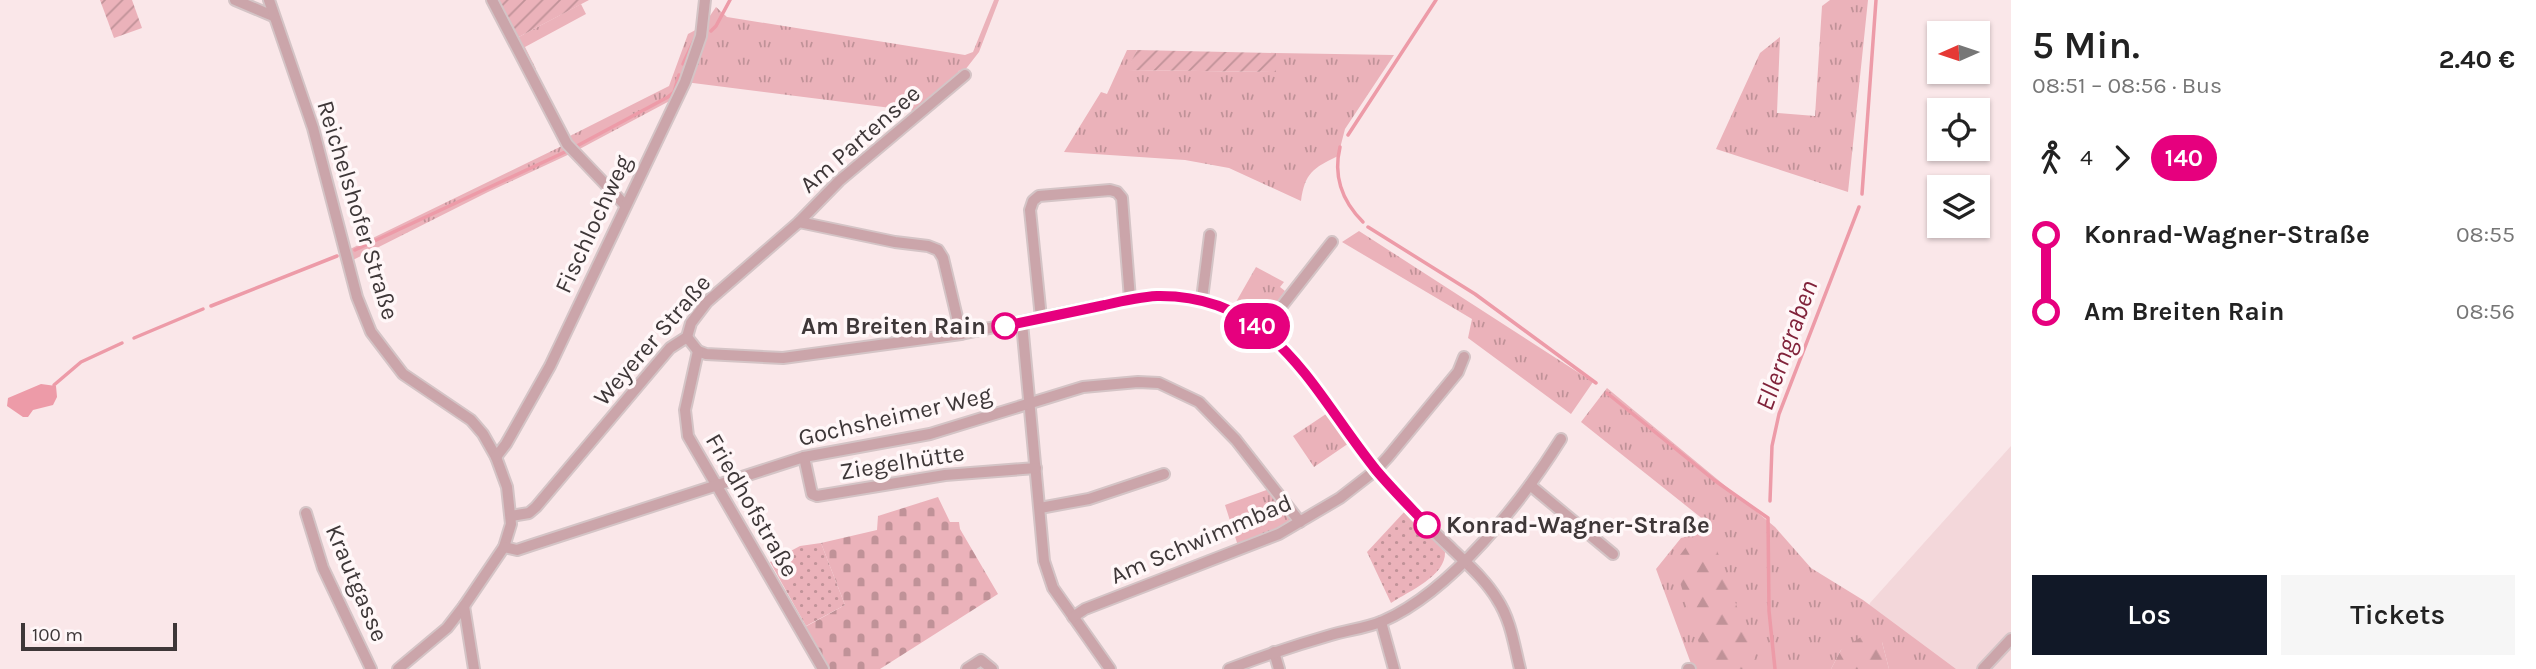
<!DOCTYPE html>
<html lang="de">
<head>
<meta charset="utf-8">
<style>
  :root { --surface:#fff; --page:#f6f6f6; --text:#222; --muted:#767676; --accent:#111827 }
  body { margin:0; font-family:Karla,sans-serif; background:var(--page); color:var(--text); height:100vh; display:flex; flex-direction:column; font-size:26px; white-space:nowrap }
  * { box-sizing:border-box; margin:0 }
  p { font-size:23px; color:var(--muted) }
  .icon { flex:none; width:38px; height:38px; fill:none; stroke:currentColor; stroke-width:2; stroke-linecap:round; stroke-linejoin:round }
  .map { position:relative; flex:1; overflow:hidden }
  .drawer { display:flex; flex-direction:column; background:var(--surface); width:525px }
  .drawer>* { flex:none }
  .badge { padding:0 14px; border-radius:23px; font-size:24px; line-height:46px }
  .needle { width:46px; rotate:267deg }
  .fabs { position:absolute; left:1927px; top:21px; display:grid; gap:14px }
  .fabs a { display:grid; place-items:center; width:63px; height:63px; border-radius:0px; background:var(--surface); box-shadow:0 2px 5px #0004; font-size:35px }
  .scale { position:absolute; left:21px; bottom:18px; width:156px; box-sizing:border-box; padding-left:7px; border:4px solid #3e3738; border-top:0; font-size:19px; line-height:24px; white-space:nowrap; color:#3e3738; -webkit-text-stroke:5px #fff7f8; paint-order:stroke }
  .map>.badge { position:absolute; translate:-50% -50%; box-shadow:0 0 0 4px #fff }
  .legs { display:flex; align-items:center; gap:10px; height:77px; padding:0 21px; font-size:23px }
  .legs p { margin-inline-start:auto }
  .overview { display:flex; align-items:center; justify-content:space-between; height:119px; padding:0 21px }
  h1 { font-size:38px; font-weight:600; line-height:52px }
  .primary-button { display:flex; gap:14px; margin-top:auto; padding:14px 21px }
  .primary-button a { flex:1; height:80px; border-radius:0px; background:var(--accent); color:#fff; font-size:28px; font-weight:600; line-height:80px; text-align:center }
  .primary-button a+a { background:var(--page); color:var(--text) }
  ul { padding:0 21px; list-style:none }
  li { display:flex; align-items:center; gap:24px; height:77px; font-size:26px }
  li i { display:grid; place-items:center; width:10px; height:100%; margin:0 9px; background:currentColor }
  li i::after { content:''; width:18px; height:18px; margin:-9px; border:5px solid; border-radius:50%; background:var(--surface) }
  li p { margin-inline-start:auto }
  li:first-child i { background:linear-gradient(#0000 50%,currentColor 0) }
  li:last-child i { background:linear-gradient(currentColor 50%,#0000 0) }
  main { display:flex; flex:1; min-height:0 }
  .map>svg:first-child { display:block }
  .built { fill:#f3d7da }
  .grass { fill:url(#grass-tufts) }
  .forest { fill:url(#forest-firs) }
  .cemetery { fill:url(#cemetery-stones) }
  .park { fill:url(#park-dots) }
  .garden { fill:url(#garden-furrows) }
  .water { fill:#ed9ba8 }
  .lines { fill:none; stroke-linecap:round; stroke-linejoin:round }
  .stream { stroke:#ed9ba8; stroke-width:3.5 }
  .street-casing { stroke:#d4c4c6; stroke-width:14 }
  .street { stroke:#cba5aa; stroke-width:10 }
  .line-1-casing { stroke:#fff; stroke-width:16 }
  .line-1 { stroke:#e6007e; stroke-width:10 }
  .stop-1-dot { fill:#fff; stroke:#e6007e; stroke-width:3.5 }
  .labels { text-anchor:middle; stroke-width:7; stroke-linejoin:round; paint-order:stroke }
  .street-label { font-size:24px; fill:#3e3738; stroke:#fff7f8 }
  .stop-label { font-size:24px; font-weight:bold; fill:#3e3738; stroke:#fff7f8; text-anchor:end }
  .water-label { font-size:26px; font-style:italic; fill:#80223a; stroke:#fff7f8 }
</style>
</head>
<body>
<main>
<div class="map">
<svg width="2011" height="669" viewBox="0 0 2011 669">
  <defs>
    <pattern id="grass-tufts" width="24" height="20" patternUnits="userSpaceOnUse" patternTransform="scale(1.75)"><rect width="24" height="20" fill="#ebb2ba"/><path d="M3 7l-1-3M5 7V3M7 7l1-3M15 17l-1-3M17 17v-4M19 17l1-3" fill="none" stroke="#c09298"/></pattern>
    <pattern id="forest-firs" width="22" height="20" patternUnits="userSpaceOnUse" patternTransform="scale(1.75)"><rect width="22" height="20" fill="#ebb2ba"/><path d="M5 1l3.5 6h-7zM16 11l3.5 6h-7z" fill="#c09298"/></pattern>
    <pattern id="cemetery-stones" width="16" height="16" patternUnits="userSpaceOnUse" patternTransform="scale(1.75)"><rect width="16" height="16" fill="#ebb2ba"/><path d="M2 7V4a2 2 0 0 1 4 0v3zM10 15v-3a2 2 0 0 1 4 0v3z" fill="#c09298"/></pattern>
    <pattern id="park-dots" width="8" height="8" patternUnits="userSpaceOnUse" patternTransform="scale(1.75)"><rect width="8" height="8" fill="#ebb2ba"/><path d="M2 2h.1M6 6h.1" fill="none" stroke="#c09298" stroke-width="1.8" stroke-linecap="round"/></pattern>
    <pattern id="garden-furrows" width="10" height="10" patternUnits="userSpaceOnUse" patternTransform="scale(1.75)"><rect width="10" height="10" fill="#ebb2ba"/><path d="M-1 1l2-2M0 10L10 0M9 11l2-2" fill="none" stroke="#c09298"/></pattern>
  </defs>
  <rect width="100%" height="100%" fill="#fae7e9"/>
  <polygon class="built" points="2011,446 2011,669 1913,669 1891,647 1862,626 1870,603"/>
  <g class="grass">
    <polygon points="994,0 999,0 979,52 965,70 958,71 965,75 923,112 685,82 677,97 574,152 488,192 349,262 346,251 566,144 564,139 669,86 688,34 703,26 716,7 727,17 965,55 973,52"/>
    <polygon points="1830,0 1868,0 1848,192 1716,149 1760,53 1780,37 1777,113 1815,116 1822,6"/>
    <polygon points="581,4 586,14 525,47 536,69 530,73 513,40"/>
    <path d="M 1127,50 L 1137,50 L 1128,70 L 1275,72 L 1276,53 L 1394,55 L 1345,129 L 1338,156 C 1313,168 1305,173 1301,201 L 1229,168 L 1185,160 L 1064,152 L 1101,92 L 1107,94 Z"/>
    <polygon points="1359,231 1593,382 1571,414 1468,338 1472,319 1342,242"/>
    <polygon points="1256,267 1284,282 1280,287 1285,291 1266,316 1260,318 1236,302"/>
    <polygon points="1607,388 1775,527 1811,568 1863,600 1956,669 1889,669 1882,642 1841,650 1831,669 1693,669 1656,569 1681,538 1701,533 1709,524 1581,422"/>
    <polygon points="1332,410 1352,441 1314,467 1293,436"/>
    <polygon points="1272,488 1298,522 1239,549 1225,505"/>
  </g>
  <g class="forest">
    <polygon points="1713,539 1759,669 1707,669 1674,563 1686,547"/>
    <polygon points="1867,633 1882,642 1889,669 1831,669 1841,650"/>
  </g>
  <polygon class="cemetery" points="938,497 950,522 959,522 960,529 998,594 880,669 830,669 805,627 845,605 821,543 877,530 878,516"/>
  <g class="park">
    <path d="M 1406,510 L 1445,552 C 1446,576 1409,591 1391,603 L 1367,552 Z"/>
    <polygon points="821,543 845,605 806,626 770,562 800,546"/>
  </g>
  <g class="garden">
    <polygon points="100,0 132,0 142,28 114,38"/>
    <polygon points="492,0 589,0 513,40"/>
    <polygon points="1137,50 1276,53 1276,72 1127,70"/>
  </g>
  <polygon class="water" points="41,384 56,386 57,397 53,405 33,410 28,417 23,417 7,406 8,398"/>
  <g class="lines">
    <g class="stream">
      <polyline points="711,31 716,26 730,0"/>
      <polyline points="683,64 695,38"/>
      <polyline points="1348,135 1436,0"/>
      <polyline points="575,147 668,97 674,92 679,75"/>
      <path d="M 1340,147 C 1333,176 1342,201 1363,222"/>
      <polyline points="1862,194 1876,0"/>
      <polyline points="1368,227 1475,294 1596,383"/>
      <polyline points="355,250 565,152"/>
      <polyline points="211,306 337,256"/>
      <polyline points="134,338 203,309"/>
      <polyline points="54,385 81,362 122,343"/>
      <polyline points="1607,393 1714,480 1768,518 1769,611 1775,669"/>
      <polyline points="1770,501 1772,446 1779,414 1859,207"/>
    </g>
    <defs>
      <g id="street">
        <polyline points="235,0 273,16"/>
        <polyline points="269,0 313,128 357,297 371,332 403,374 471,420 483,434 496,457 507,487 511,524 504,547 464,606 447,628 398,669"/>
        <polyline points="492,0 567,144 625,205"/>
        <polyline points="799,222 895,242 928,246 938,250 943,258 961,334"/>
        <polyline points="1202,299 1210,235"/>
        <polyline points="1041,318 1030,210 1033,201 1039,196 1110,190 1117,192 1122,198 1130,299"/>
        <polyline points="1022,323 1044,561 1053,588 1110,669"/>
        <polyline points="1263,330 1332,242"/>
        <path d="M 687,337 L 698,351 L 706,354 L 783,358 L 961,334 L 1130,299 C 1171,294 1207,296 1243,317 C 1304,352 1333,420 1377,472 C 1400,499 1425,524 1451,548 C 1467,564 1485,579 1497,599 C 1511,620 1514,645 1520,669"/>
        <polyline points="698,351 685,410 688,436 823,669"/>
        <polyline points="496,457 506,444 550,366 685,82 701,36 705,0"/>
        <polyline points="804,457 812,494 817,496 945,475 1036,468"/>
        <polyline points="1530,485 1613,554"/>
        <polyline points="1040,508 1089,499 1164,474"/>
        <polyline points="306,513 323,568 371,669"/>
        <polyline points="511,516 529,513 536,507 670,348 687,337 691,323 707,302 799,222 839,181 965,75"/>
        <polyline points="504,547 517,550 532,545 804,457 930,434 1083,387 1138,382 1159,383 1199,402 1236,440 1300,522"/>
        <polyline points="464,606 474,669"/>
        <polyline points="1073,617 1085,609 1279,534 1340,498 1376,470 1388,457 1458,372 1464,357"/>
        <polyline points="1381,622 1394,669"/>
        <polyline points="1274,652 1279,669"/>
        <polyline points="967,669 981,660 992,669"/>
        <path d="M 1229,669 C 1263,656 1296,645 1331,635 C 1348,630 1367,628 1383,621 C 1452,591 1522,501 1561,439"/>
        <polyline points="1688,669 1690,669"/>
        <polyline points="1983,669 2011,639"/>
      </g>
    </defs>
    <use href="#street" class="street-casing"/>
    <use href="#street" class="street"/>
  </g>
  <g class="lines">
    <defs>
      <path id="line-1" d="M 1005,326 C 1038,319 1072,312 1105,305 C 1122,301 1139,297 1157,296 C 1275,294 1313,392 1376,470 C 1392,489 1410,507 1427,525"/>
    </defs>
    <use href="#line-1" class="line-1-casing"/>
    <use href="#line-1" class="line-1"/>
  </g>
  <g class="stop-1-dot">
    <circle cx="1005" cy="326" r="12"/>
    <circle cx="1427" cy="525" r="12"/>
  </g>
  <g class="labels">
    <g class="street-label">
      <text transform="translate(860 139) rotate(-41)" y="8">Am Partensee</text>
      <text transform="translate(358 210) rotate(73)" y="8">Reichelshofer Straße</text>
      <text transform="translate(593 224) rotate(-65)" y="8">Fischlochweg</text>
      <text transform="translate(652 340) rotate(-49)" y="8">Weyerer Straße</text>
      <text transform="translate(895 416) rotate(-13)" y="8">Gochsheimer Weg</text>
      <text transform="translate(902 462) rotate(-9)" y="8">Ziegelhütte</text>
      <text transform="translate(752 505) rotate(60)" y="8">Friedhofstraße</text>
      <text transform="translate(1201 539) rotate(-23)" y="8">Am Schwimmbad</text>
      <text transform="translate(357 583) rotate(67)" y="8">Krautgasse</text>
    </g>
    <g class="stop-label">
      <text x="986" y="334">Am Breiten Rain</text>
      <text x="1446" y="533" text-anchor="start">Konrad-Wagner-Straße</text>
    </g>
    <g class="water-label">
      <text transform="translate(1786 345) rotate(-70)" y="9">Ellerngraben</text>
    </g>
  </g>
</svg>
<div class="fabs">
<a><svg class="needle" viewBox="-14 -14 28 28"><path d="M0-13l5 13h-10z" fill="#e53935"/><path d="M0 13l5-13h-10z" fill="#767676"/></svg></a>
<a><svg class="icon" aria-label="locate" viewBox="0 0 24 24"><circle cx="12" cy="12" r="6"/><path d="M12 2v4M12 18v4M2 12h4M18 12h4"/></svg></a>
<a><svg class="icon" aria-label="layers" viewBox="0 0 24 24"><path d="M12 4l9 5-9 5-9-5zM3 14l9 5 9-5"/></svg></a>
</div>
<div class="scale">100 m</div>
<b class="badge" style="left:1257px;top:326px;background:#e6007e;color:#fff">140</b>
</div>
<section class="drawer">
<div class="overview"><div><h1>5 Min.</h1><p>08:51 – 08:56 · Bus</p></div><b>2.40 €</b></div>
<div class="legs"><svg class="icon" aria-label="walk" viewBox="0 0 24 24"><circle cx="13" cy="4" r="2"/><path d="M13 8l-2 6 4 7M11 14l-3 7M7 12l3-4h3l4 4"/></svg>4<svg class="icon" aria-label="forward" viewBox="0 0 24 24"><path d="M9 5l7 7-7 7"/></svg><b class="badge" style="background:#e6007e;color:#fff">140</b></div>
<ul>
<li><i style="color:#e6007e"></i><b>Konrad-Wagner-Straße</b><p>08:55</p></li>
<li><i style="color:#e6007e"></i><b>Am Breiten Rain</b><p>08:56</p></li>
</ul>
<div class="primary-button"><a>Los</a><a>Tickets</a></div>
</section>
</main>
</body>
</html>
